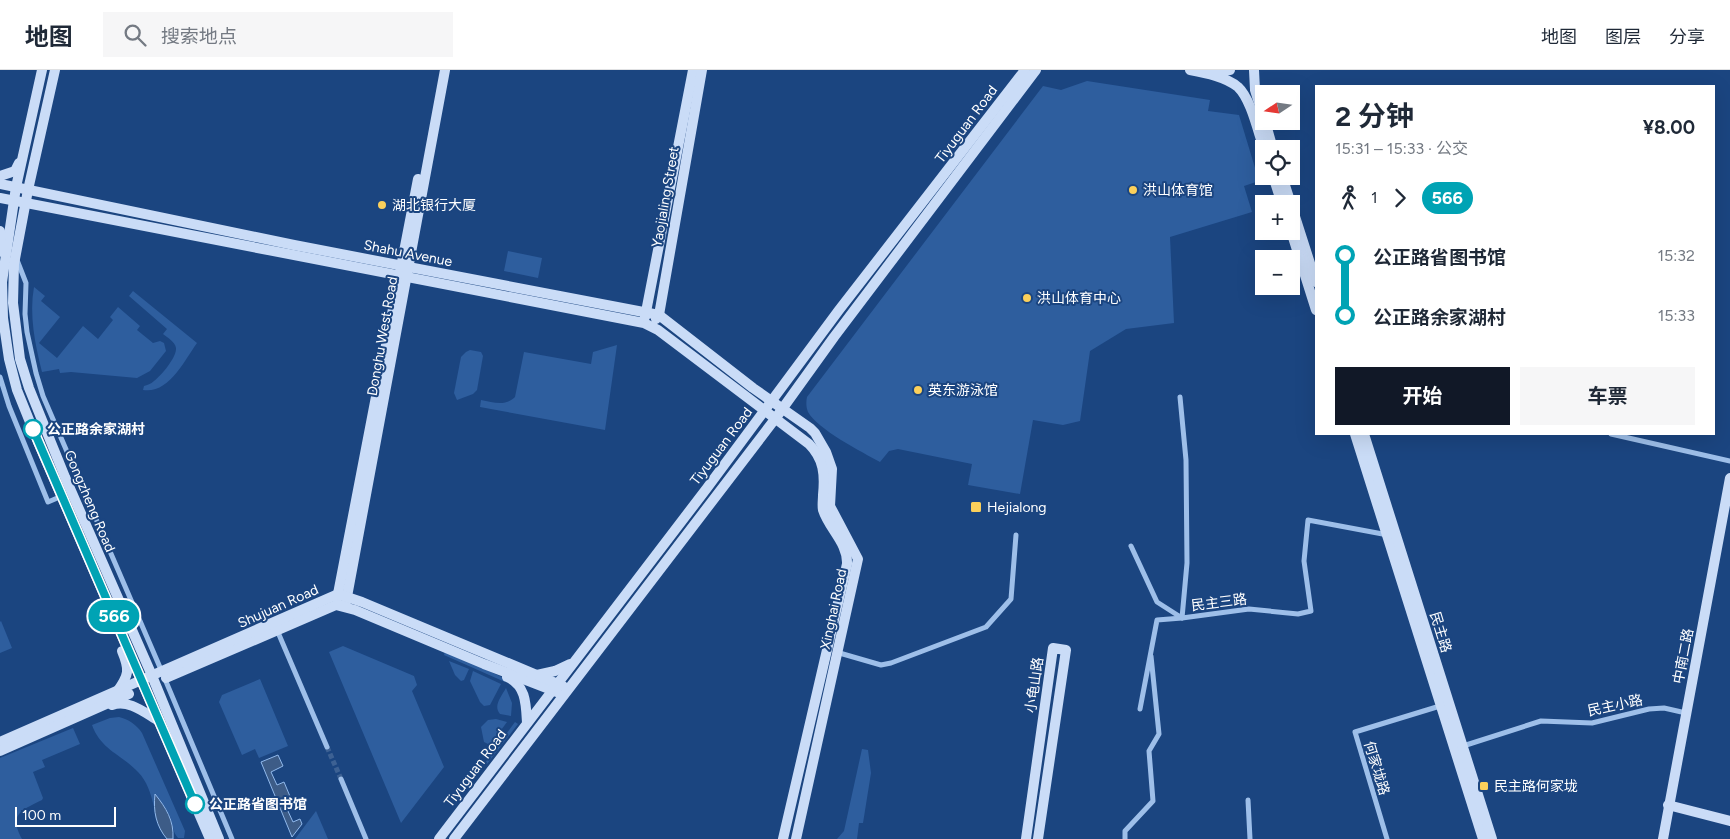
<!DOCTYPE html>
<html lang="zh">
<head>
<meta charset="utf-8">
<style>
  :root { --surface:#fff; --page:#f6f6f7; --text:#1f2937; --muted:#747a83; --line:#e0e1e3; --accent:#111827 }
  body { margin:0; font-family:Figtree,"Noto Sans SC",sans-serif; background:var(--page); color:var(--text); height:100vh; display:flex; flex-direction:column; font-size:19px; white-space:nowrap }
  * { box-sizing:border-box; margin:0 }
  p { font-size:16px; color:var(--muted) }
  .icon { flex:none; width:28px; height:28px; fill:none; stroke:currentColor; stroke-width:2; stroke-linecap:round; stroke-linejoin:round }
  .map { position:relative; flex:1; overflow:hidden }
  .sheet { position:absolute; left:1315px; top:15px; width:400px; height:350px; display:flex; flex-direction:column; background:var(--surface); border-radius:0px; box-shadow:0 5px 20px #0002 }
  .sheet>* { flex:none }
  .badge { padding:0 10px; border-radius:16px; font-size:18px; line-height:32px }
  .needle { width:32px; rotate:257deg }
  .fabs { position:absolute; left:1255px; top:15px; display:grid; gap:10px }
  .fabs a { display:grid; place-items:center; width:45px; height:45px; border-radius:0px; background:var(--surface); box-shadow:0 5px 20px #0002; font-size:25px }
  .scale { position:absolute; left:15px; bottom:12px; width:101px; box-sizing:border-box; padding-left:5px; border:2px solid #fff; border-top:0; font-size:14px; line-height:18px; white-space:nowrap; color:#fff; -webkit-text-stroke:4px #1b4580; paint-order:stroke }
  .map>.badge { position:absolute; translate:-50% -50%; box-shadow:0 0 0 2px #fff }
  .legs { display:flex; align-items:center; gap:8px; height:55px; padding:0 20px; font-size:16px }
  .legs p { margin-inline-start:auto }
  .head { display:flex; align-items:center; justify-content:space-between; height:85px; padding:0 20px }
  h1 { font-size:28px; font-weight:700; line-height:38px }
  .cta { display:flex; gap:10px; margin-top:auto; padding:10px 20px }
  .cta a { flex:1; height:58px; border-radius:0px; background:var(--accent); color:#fff; font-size:20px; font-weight:700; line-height:58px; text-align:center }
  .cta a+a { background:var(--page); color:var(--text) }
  ul { padding:0 20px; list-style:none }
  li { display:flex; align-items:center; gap:18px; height:60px; font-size:19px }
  li i { display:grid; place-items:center; width:8px; height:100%; margin:0 6px; background:currentColor }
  li i::after { content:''; width:12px; height:12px; margin:-6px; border:4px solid; border-radius:50%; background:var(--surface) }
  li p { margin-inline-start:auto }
  li:first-child i { background:linear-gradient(#0000 50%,currentColor 0) }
  li:last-child i { background:linear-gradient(currentColor 50%,#0000 0) }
  header { display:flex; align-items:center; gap:30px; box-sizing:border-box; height:70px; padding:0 25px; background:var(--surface); border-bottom:1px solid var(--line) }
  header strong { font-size:24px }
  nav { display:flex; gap:28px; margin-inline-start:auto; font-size:18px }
  .search { width:350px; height:45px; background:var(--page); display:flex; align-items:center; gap:12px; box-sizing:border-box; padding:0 18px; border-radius:0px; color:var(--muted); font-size:19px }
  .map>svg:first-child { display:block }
  .green { fill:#2e5e9e }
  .water { fill:#3d5c87; stroke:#91b9ec }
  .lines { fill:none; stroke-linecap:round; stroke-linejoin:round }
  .street-tunnel { stroke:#3d6193; stroke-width:5; stroke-dasharray:5 2.5; stroke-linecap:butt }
  .street { stroke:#9ebfe9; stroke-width:5 }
  .secondary { stroke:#cadcf7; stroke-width:10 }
  .line-1-casing { stroke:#fff; stroke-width:11 }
  .line-1 { stroke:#00a3b4; stroke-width:8 }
  .poi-dot { fill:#fbd05b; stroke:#1b4580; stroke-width:2 }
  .stop-1-dot { fill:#fff; stroke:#00a3b4; stroke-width:2.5 }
  .labels { text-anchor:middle; stroke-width:4; stroke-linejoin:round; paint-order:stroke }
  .street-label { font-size:14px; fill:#fff; stroke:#1b4580 }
  .poi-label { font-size:14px; fill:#fff; stroke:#1b4580; text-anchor:start }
  .stop-label { font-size:14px; font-weight:bold; fill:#fff; stroke:#1b4580; text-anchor:start }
</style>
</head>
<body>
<header>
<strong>地图</strong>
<div class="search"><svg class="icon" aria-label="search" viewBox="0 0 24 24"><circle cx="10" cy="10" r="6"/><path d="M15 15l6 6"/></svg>搜索地点</div>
<nav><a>地图</a><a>图层</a><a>分享</a></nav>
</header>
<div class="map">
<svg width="1730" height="769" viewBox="0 0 1730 769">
  <rect width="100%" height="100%" fill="#1b4580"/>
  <g class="green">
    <path d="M 1087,11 L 1210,30 L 1208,41 L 1239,45 L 1259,111 L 1244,116 L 1252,142 L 1170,167 L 1174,253 L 1126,259 L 1090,281 L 1080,351 L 1063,355 L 1033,350 L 1020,424 L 968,415 L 972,394 L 898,379 L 889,381 L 880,392 C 862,382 817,359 808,342 C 806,337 806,332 807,327 L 1043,16 L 1061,20 Z"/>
    <polygon points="508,181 542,188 538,208 504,201"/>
    <path d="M 34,217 L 45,226 L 41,231 L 60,247 L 39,273 L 57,288 L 83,256 L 98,269 L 113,250 L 110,247 L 118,237 L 140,256 L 137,260 L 153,273 L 160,271 L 164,273 L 166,281 L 150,301 L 137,308 L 71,302 L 60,303 L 59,299 L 42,302 C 35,274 29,245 34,217 Z"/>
    <path d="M 133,221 L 197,273 C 184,291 169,324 143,320 L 144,316 C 147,315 151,314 154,311 C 161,306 177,287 176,278 C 175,272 168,268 163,264 L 167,259 L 129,226 Z"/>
    <path d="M 617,275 L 605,360 L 480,337 L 481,330 C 493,332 505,337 515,327 L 524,282 L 591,294 L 593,282 Z"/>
    <polygon points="470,280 481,282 483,286 477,320 473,324 457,330 454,323 461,287 466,282"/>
    <polygon points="1,551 12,578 0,583 0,552"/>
    <polygon points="343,576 414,606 417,615 412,621 444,697 401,753 329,582"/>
    <polygon points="445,581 506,609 505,612 444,585"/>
    <polygon points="449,591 469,599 464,610 461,611 455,605"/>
    <polygon points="473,601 501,614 490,635 484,636 480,632 470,611"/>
    <polygon points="260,609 288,676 259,688 255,679 242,685 219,632 222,625"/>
    <path d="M 506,618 L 512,633 L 511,646 L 500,644 C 493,636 501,627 506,618 Z"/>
    <path d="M 119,647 C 128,649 137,655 142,663 L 185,761 L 184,768 L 178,768 C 173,762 173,757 171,749 C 168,740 161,732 155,725 L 154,737 C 151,724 147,711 138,702 C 121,684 101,680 92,655 L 110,648 Z"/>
    <polygon points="496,649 507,652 490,675 484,672 481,657 488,650"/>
    <polygon points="515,652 518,654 487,694 485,693"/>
    <path d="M 73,658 L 80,674 L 42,690 L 45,697 L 33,702 L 43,728 L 42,730 C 22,740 8,744 22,769 L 0,769 L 0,688 Z"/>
    <polygon points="862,679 868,680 871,703 863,753 859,753 857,769 837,769 844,761"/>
    <polygon points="316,741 328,769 295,769"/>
  </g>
  <g class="water">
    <polygon points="278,685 283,696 271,702 277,715 284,712 294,736 287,739 293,752 300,749 302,754 292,767 261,692"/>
    <path d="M 155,724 C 166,738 174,750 173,769 L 167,769 C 156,756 153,741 155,724 Z"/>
  </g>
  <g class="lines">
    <polyline class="street-tunnel" points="327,677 341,709"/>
    <g class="street">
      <polyline points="17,190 26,213 25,244 27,262 36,303 43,326 162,602 232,769"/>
      <polyline points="0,307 9,336 48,432 62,426"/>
      <polyline points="1611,364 1730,391"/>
      <polyline points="1131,476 1157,532 1182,548 1187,493 1186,390 1180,327"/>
      <polyline points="277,560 327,677"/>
      <polyline points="836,582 881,595 891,593 986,557 1011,529 1016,465"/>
      <polyline points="1140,639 1157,550 1182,548 1249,539 1298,544 1311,541 1304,491 1308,450 1388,465"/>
      <polyline points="1463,676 1541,651 1592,653 1649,639 1664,638 1686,643"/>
      <polyline points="341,709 366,769"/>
      <polyline points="1248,730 1250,769"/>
      <polyline points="1125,769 1125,761 1153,731 1149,681 1159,664 1151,586"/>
      <polyline points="1387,769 1355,662 1440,636"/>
    </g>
    <g class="secondary">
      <polyline points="42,0 16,117 2,212 3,248 9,289 17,320 38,372 210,769"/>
      <polyline points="55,0 28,120 14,194 13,233 20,289 29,318 65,407 150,601 219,769"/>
      <path d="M 1190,0 C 1206,3 1226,7 1238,17 C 1251,29 1258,62 1264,79"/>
      <polyline points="1254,0 1255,20 1264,49"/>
      <polyline points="1210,2 1230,0"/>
      <polyline points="1265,51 1273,79"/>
      <polyline points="0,106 15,101 19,93"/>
      <polyline points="1273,106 1282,134"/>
      <polyline points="1282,106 1291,134"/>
      <polyline points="0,114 294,175 659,245 753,318 810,358 815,363 826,382 832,399 830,436 858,489 796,769"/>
      <path d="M 0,128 L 644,253 L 658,260 L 809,374 C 824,389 825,405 823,425 C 823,430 822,435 823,440 C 829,459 848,473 847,494 L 783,769"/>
      <polyline points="1291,134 1316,212"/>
      <polyline points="0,161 2,182"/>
      <polyline points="1291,161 1316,240"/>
      <polyline points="645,247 693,0"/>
      <polyline points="656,249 659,245 702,0"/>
      <polyline points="1355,364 1483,769"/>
      <polyline points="1364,364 1492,769"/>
      <polyline points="337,529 418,109"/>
      <polyline points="346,532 445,0"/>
      <polyline points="537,605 555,601 570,594"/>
      <path d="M 507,607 C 526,615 526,634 527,653"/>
      <polyline points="166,608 336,535 355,540 484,594 557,622"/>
      <path d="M 117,622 C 129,605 130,600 122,581"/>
      <path d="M 112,635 C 129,629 145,643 159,651"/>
      <polyline points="0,672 338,524 362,532 563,616"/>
      <polyline points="0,681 129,624"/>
      <polyline points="1668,735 1730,751"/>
      <polyline points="439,769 707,418 839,240 1025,0"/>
      <polyline points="454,769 775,349 834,267 1036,0"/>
      <polyline points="1026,769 1053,578 1066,580 1038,769"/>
      <polyline points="1663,769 1730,408"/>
    </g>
  </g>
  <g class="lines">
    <defs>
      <polyline id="line-1" points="33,359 195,734"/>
    </defs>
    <use href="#line-1" class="line-1-casing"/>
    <use href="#line-1" class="line-1"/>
  </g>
  <g class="poi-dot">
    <circle cx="1133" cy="120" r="5"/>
    <circle cx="382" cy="135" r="5"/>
    <circle cx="1027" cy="228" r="5"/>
    <circle cx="918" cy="320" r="5"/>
    <rect x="970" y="431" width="12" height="12" rx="2.5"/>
    <rect x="1479" y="711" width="10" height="10" rx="2.5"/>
  </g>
  <g class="stop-1-dot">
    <circle cx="33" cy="359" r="9"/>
    <circle cx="195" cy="734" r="9"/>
  </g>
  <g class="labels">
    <g class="street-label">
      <text transform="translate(966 54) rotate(-53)" y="5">Tiyuguan Road</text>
      <text transform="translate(665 127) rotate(-80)" y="5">Yaojialing Street</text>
      <text transform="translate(408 183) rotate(11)" y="5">Shahu Avenue</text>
      <text transform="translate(382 266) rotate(-80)" y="5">Donghu West Road</text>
      <text transform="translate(721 376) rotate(-53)" y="5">Tiyuguan Road</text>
      <text transform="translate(90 431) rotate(67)" y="5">Gongzheng Road</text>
      <text transform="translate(1219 532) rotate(-7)" y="5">民主三路</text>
      <text transform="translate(278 536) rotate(-24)" y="5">Shujuan Road</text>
      <text transform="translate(833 539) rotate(-78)" y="5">Xinghai Road</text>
      <text transform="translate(1441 562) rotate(73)" y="5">民主路</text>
      <text transform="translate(1683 586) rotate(-79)" y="5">中南二路</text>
      <text transform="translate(1034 615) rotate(-82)" y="5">小龟山路</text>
      <text transform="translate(1615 635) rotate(-12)" y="5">民主小路</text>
      <text transform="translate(475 698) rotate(-53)" y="5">Tiyuguan Road</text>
      <text transform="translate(1377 698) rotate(73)" y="5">何家垅路</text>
    </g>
    <g class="poi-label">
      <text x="1143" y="125">洪山体育馆</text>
      <text x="392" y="140">湖北银行大厦</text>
      <text x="1037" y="233">洪山体育中心</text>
      <text x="928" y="325">英东游泳馆</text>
      <text x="987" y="442">Hejialong</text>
      <text x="1494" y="721">民主路何家垅</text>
    </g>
    <g class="stop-label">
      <text x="47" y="364">公正路余家湖村</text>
      <text x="209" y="739">公正路省图书馆</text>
    </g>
  </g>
</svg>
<div class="fabs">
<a><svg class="needle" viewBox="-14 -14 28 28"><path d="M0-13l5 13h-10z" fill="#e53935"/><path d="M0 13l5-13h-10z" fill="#747a83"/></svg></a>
<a><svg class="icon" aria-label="locate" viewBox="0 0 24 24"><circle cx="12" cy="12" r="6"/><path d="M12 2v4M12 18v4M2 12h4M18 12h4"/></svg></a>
<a>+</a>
<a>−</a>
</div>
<div class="scale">100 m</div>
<b class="badge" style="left:114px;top:546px;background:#00a3b4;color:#fff">566</b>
<section class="sheet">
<div class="head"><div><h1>2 分钟</h1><p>15:31 – 15:33 · 公交</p></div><b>¥8.00</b></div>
<div class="legs"><svg class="icon" aria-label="walk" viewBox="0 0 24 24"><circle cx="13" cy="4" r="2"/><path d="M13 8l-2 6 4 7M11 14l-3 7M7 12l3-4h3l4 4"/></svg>1<svg class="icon" aria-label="forward" viewBox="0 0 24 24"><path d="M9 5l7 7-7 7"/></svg><b class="badge" style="background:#00a3b4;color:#fff">566</b></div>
<ul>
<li><i style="color:#00a3b4"></i><b>公正路省图书馆</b><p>15:32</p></li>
<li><i style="color:#00a3b4"></i><b>公正路余家湖村</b><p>15:33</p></li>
</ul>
<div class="cta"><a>开始</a><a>车票</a></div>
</section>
</div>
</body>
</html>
